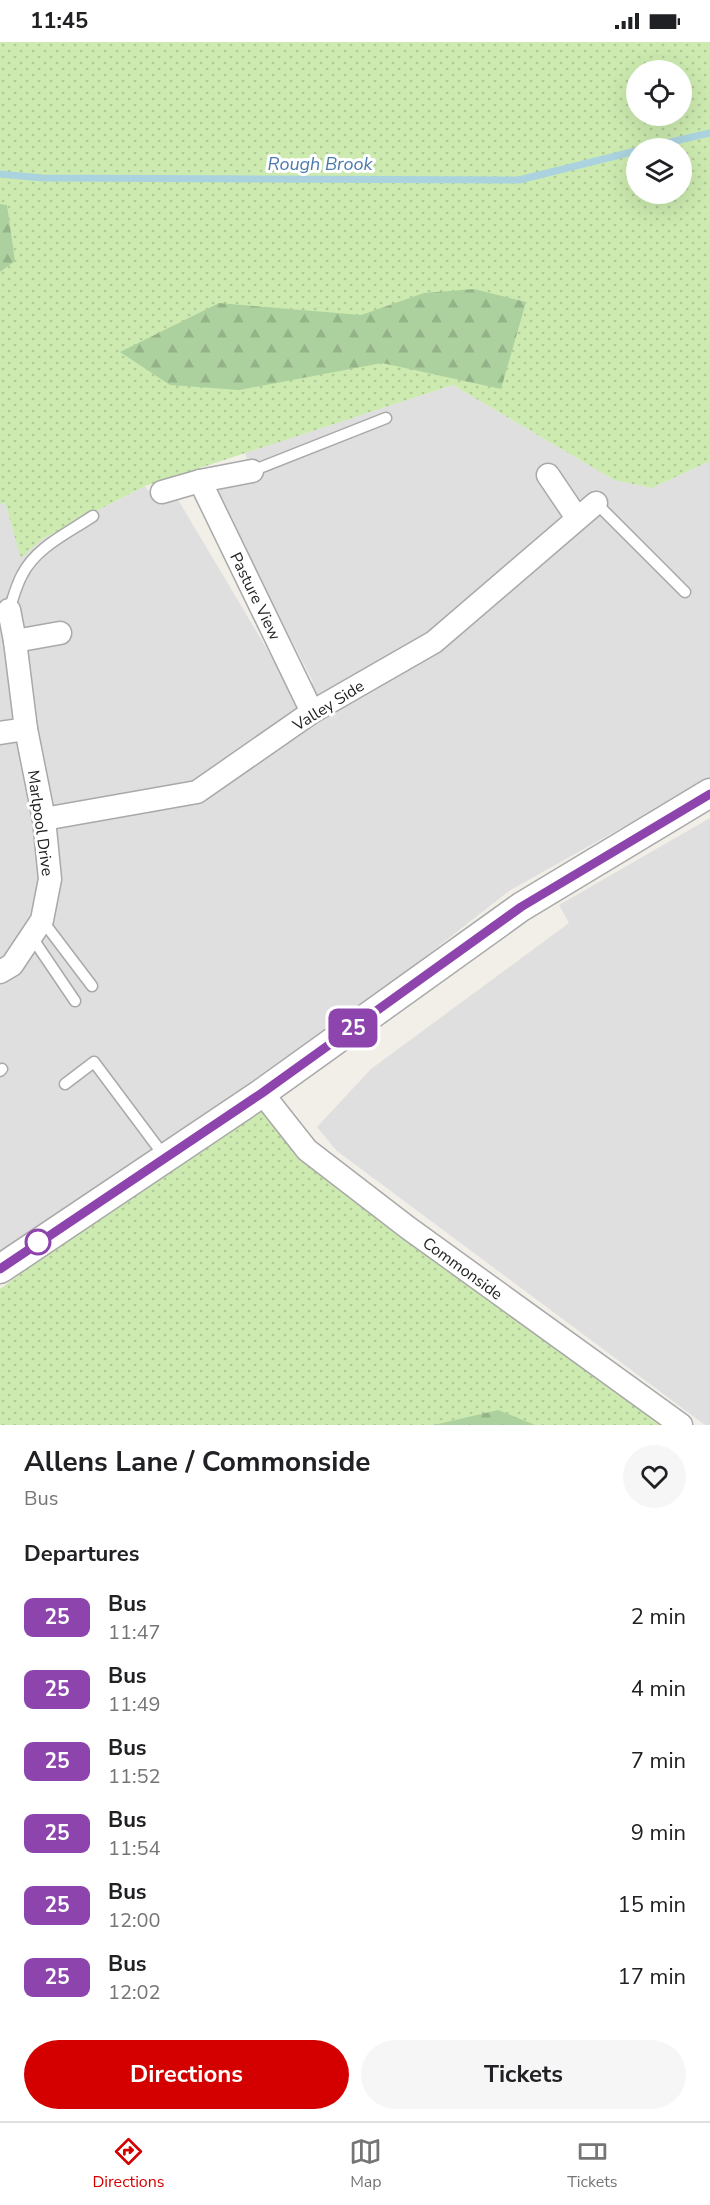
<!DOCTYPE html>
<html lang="en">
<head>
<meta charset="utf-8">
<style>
  :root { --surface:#fff; --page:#f6f6f6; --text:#202124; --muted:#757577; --line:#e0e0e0; --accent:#d40000 }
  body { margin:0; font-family:"Nunito Sans",sans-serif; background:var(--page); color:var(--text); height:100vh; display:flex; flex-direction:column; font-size:22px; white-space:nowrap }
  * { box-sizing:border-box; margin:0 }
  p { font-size:20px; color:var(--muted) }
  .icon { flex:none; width:33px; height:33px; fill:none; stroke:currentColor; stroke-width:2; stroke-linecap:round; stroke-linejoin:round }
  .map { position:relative; height:1383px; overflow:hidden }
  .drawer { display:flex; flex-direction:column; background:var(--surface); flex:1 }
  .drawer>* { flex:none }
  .badge { padding:0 12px; border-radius:9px; font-size:21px; line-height:39px }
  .fabs { position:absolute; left:626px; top:18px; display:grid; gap:12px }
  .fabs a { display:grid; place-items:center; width:66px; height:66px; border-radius:50%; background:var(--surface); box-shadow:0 6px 24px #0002; font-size:30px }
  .map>.badge { position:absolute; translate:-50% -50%; box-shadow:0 0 0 3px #fff }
  h2 { padding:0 24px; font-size:22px; line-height:54px }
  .round { display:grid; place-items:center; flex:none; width:63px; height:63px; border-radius:32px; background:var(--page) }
  .overview { display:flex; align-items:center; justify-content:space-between; height:102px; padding:0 24px }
  h1 { font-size:28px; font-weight:700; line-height:45px }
  .primary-button { display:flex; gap:12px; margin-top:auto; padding:12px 24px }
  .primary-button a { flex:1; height:69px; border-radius:36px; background:var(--accent); color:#fff; font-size:24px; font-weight:700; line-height:69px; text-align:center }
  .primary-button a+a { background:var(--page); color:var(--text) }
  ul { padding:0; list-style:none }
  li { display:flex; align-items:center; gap:18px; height:72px; padding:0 24px }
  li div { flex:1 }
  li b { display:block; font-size:22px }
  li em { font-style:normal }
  li .badge { min-width:66px; font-weight:700; text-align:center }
  .status { display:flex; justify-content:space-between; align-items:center; height:42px; padding:0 30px; background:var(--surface); direction:ltr }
  .status svg { height:16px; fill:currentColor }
  .menu { display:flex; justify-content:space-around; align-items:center; height:84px; border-top:2px solid var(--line); background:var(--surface); font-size:16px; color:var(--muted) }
  .menu a { display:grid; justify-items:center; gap:3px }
  .menu .current { color:var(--accent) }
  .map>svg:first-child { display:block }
  .residential { fill:#e0dfdf }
  .grass { fill:url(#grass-dots); fill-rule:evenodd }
  .forest { fill:url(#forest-firs) }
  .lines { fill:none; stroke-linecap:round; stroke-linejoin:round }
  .stream { stroke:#aad3df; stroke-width:7 }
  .service-casing { stroke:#a9a9a9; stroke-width:13 }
  .minor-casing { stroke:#a9a9a9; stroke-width:25 }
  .tertiary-casing { stroke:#a9a9a9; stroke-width:31 }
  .service { stroke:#fff; stroke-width:10 }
  .minor { stroke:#fff; stroke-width:22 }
  .tertiary { stroke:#fff; stroke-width:28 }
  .line-casing { stroke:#fff; stroke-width:14 }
  .line { stroke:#8e44ad; stroke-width:9 }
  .stop-dot { fill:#fff; stroke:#8e44ad; stroke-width:3 }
  .labels { text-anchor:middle; stroke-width:6; stroke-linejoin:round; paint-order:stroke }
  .street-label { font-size:16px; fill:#222; stroke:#fff }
  .water-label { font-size:18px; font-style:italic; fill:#4a7aab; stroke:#fff }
</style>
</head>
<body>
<div class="status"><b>11:45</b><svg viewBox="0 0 49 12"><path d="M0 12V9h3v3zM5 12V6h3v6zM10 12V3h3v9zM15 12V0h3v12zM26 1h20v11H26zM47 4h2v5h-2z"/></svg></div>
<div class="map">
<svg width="710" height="1383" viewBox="0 0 710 1383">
  <defs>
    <pattern id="grass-dots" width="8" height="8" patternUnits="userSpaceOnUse" patternTransform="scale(1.5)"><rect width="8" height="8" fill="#cdebb0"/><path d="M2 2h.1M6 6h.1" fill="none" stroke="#b0c997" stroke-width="1.8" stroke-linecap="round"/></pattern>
    <pattern id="forest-firs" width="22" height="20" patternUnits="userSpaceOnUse" patternTransform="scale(1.5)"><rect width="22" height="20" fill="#add19e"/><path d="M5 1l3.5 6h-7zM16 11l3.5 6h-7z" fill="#95b388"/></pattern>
  </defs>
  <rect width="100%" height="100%" fill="#f2efe9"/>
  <g class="residential">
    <polygon points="453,343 614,438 652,446 710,419 710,736 509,849 287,1023 0,1223 0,462 5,461 21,515 42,497 145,444 157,460 177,456 293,651 313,640 216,451 223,441 253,436 245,411"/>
    <polygon points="710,776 710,1383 705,1383 337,1109 317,1085 371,1027 569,881 559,863"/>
  </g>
  <g class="grass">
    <path d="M 0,0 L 710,0 L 710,419 L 652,446 L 614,438 L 453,343 L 145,444 L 42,497 L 21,516 L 5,461 L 0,462 ZM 636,28 L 681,28 L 681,74 L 636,74 ZM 636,106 L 681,106 L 681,152 L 636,152 Z"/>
    <polygon points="261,1052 295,1104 678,1383 0,1383 0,1247"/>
  </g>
  <g class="forest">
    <polygon points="0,162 7,163 15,219 0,230"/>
    <polygon points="474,247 526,260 501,347 382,321 239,348 170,343 120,310 219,261 361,273 424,251"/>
    <polygon points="498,1368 535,1383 434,1383"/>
  </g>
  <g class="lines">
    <g class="stream">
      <polyline points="645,106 710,91"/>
      <polyline points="0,132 42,136 519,138 636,109"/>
    </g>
    <defs>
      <g id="service">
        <polyline points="252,429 386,376"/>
        <polyline points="596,461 685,550"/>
        <path d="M 9,568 C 13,557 16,544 22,533 C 36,505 68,491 93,474"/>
        <polyline points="42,878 92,944"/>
        <polyline points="31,894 75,959"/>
        <polyline points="0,1029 2,1027"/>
        <polyline points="65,1042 94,1020 165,1115"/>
      </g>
      <g id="minor">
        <polyline points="548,433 577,476"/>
        <polyline points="200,439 312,670"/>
        <polyline points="162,450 200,439 252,429"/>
        <polyline points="15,599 60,591"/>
        <polyline points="0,691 26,687"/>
        <polyline points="44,777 197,750 312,670 434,600 596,461"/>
        <polyline points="0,930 12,923 42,878 50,837 44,777 26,687 15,599 9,568"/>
        <polyline points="262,1051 307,1108 407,1185 681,1383"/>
      </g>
      <polyline id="tertiary" points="0,1227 262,1051 521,865 710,751"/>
    </defs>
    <use href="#service" class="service-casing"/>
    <use href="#minor" class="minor-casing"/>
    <use href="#tertiary" class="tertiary-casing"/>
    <use href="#service" class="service"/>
    <use href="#minor" class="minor"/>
    <use href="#tertiary" class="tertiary"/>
  </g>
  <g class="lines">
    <defs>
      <polyline id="line" points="0,1227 262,1051 521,865 710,752"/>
    </defs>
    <use href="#line" class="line-casing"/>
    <use href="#line" class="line"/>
  </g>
  <circle class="stop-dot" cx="38" cy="1200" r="12"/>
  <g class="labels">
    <g class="street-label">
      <text transform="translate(256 554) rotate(64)" y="6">Pasture View</text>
      <text transform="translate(328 663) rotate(-32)" y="6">Valley Side</text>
      <text transform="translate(41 781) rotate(82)" y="6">Marlpool Drive</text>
      <text transform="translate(463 1226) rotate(36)" y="6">Commonside</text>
    </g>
    <g class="water-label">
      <text x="320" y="128">Rough Brook</text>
    </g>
  </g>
</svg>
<div class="fabs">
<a><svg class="icon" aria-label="locate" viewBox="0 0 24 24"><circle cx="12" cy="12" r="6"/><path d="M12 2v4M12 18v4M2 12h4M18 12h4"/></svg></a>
<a><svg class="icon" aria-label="layers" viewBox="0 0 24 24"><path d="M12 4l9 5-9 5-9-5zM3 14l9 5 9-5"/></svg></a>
</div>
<b class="badge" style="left:353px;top:986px;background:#8e44ad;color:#fff">25</b>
</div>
<section class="drawer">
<div class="overview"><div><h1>Allens Lane / Commonside</h1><p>Bus</p></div><a class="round"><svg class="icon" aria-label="heart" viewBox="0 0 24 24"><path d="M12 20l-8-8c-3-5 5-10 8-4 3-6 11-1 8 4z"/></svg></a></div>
<h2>Departures</h2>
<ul>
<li><span class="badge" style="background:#8e44ad;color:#fff">25</span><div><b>Bus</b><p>11:47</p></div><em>2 min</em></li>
<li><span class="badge" style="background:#8e44ad;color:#fff">25</span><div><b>Bus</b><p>11:49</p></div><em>4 min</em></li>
<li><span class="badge" style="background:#8e44ad;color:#fff">25</span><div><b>Bus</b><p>11:52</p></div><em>7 min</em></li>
<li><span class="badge" style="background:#8e44ad;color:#fff">25</span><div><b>Bus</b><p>11:54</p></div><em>9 min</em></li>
<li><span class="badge" style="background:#8e44ad;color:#fff">25</span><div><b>Bus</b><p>12:00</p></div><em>15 min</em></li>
<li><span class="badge" style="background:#8e44ad;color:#fff">25</span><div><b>Bus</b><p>12:02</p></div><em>17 min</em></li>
</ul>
<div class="primary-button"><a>Directions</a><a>Tickets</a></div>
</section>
<nav class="menu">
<a class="current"><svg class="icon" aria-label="directions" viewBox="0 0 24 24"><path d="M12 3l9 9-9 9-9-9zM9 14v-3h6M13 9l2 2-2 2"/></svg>Directions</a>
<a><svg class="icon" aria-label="map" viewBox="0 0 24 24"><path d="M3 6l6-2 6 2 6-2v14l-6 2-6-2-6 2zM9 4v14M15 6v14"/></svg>Map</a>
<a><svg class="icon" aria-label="tickets" viewBox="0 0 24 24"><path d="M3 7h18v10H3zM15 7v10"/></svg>Tickets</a>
</nav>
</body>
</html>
